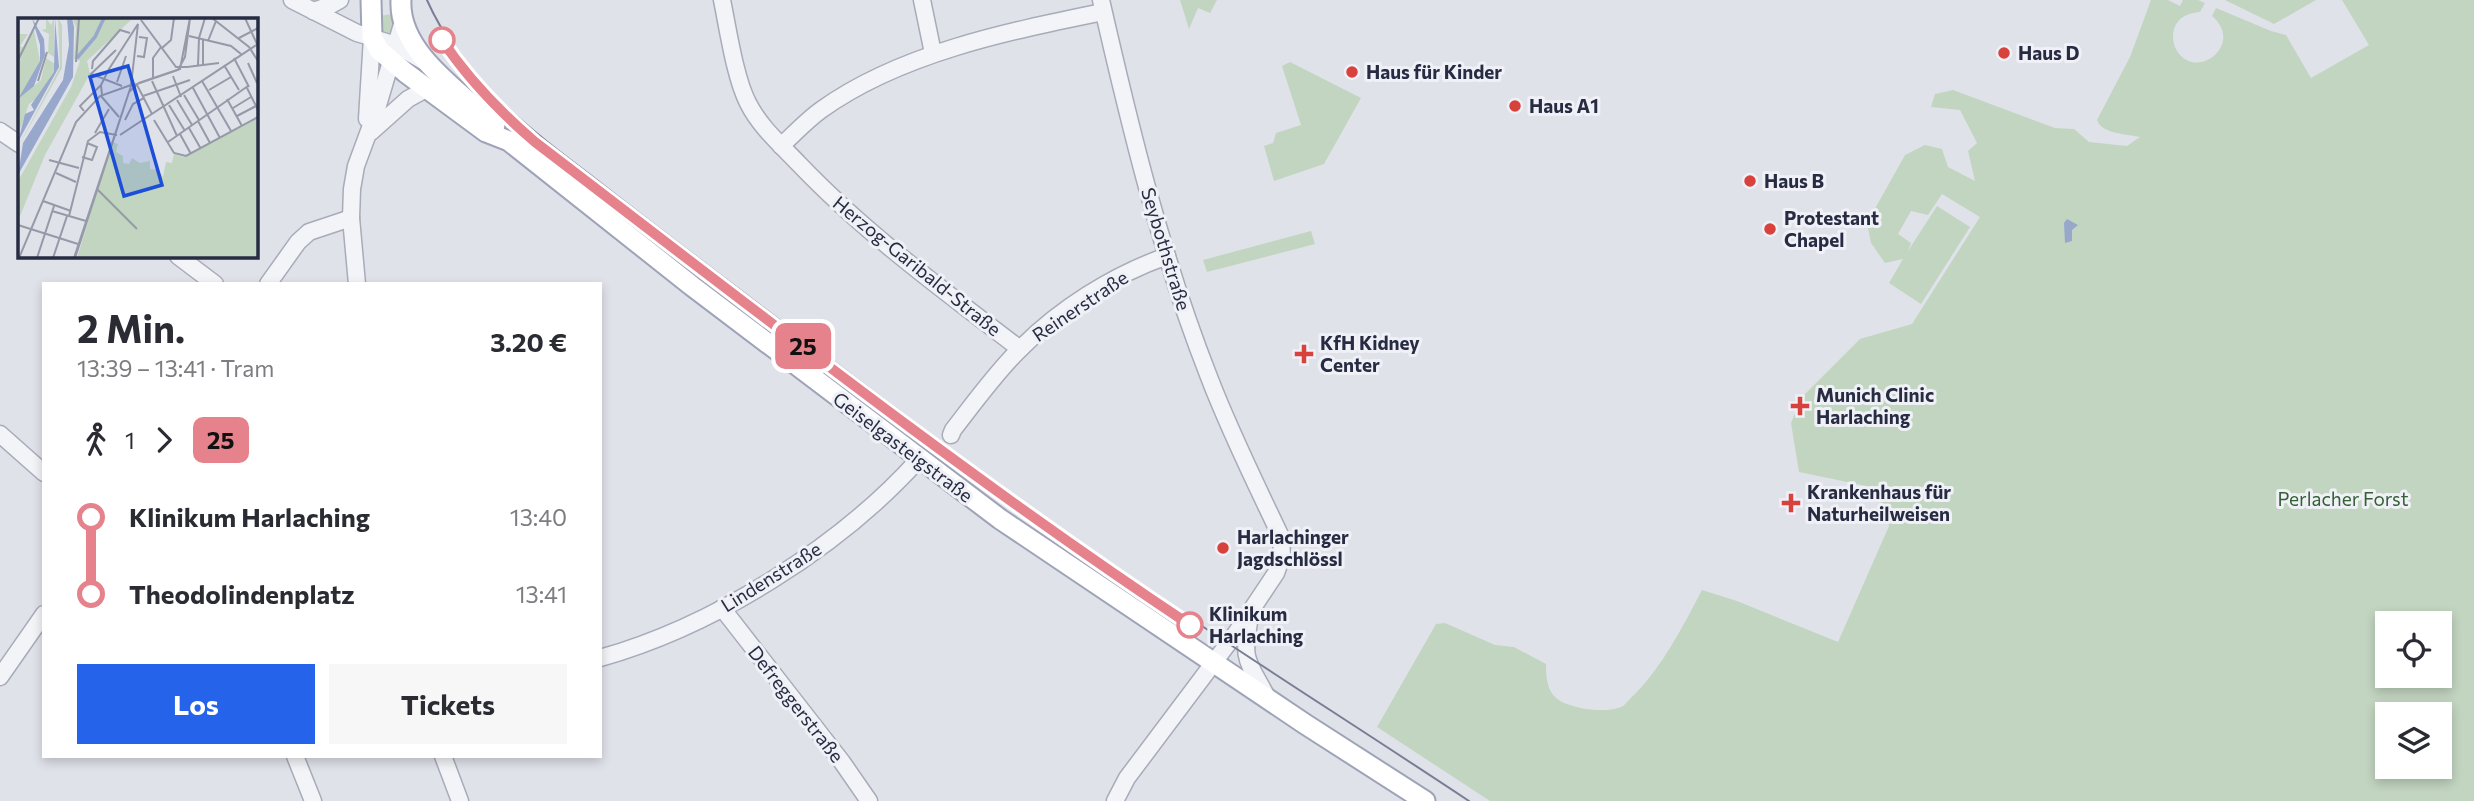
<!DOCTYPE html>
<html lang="de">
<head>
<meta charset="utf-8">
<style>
  :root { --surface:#fff; --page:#f7f7f7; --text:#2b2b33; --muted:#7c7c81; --accent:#2563eb }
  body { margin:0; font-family:Commissioner,sans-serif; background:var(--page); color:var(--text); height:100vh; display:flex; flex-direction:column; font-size:26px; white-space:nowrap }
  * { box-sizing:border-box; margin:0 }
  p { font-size:23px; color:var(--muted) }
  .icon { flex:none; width:38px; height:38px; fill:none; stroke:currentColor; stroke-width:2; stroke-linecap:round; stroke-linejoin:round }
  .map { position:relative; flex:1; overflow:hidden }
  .sheet { position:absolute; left:42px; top:282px; width:560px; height:476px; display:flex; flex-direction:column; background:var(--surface); border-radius:0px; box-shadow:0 4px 10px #0003 }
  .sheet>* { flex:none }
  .badge { padding:0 14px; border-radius:10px; font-size:24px; line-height:46px }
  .controls { position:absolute; left:2375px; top:611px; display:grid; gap:14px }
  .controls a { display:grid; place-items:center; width:77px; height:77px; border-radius:0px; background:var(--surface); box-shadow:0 4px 10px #0003; font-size:35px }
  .map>.badge { position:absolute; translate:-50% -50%; box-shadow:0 0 0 4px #fff }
  .legs { display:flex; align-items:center; gap:10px; height:77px; padding:0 35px; font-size:23px }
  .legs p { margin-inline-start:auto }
  .headline { display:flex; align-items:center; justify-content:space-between; height:119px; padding:0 35px }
  h1 { font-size:38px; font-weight:700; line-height:52px }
  .action { display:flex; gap:14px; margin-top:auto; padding:14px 35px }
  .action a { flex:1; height:80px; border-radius:0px; background:var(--accent); color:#fff; font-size:28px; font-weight:700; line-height:80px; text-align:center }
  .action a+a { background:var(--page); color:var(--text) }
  ul { padding:0 35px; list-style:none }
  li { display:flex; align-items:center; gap:24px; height:77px; font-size:26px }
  li i { display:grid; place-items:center; width:10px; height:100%; margin:0 9px; background:currentColor }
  li i::after { content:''; width:18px; height:18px; margin:-9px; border:5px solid; border-radius:50%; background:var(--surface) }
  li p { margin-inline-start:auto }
  li:first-child i { background:linear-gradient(#0000 50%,currentColor 0) }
  li:last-child i { background:linear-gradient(currentColor 50%,#0000 0) }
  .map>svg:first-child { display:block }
  .green { fill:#c2d5c0; fill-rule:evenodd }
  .water { fill:#98a8cd }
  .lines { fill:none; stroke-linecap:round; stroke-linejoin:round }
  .minor-casing { stroke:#a8abb8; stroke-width:19 }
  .major-casing { stroke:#9ea3b7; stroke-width:23 }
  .minor { stroke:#f3f4f8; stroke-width:16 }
  .major { stroke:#fff; stroke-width:19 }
  .tram { stroke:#787d95; stroke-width:2 }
  .line-1-casing { stroke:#fff; stroke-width:16 }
  .line-1 { stroke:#e6828c; stroke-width:10 }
  .stop-1-dot { fill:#fff; stroke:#e6828c; stroke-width:3.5 }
  .poi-dot { fill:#d8423c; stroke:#f0f1f7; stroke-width:2.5 }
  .labels { text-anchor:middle; stroke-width:6; stroke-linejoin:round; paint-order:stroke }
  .poi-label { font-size:19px; font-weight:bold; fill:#272c43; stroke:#f0f1f7; text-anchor:start }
  .street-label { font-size:19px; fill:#272c43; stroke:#f0f1f7 }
  .park-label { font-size:19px; fill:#336034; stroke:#f0f1f7 }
  .stop-label { font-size:19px; font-weight:bold; fill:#272c43; stroke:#f0f1f7; text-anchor:start }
  .inset-river { fill:none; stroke:#98a8cd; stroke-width:3.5 }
  .inset-road { fill:none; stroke:#9699a7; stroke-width:2 }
  .view { fill:#1d4ed8; fill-opacity:0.15; stroke:#1d4ed8; stroke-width:3.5 }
  .inset-edge { fill:none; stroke:#272c43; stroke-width:3.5 }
</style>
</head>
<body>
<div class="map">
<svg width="2474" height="801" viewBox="0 0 2474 801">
  <rect width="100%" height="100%" fill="#e0e2ea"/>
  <g class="green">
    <polygon points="1180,0 1217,0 1210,13 1198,8 1189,29"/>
    <path d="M 2151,0 L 2168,0 L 2180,6 L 2183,0 L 2198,0 L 2205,3 L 2200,12 C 2188,13 2178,17 2174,29 C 2172,37 2173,44 2177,51 C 2197,82 2245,44 2212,16 L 2216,8 L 2271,31 L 2286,35 L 2311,78 L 2369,45 L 2342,0 L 2474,0 L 2474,801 L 1490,801 L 1377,727 L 1436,624 L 1445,623 L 1495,645 L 1514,647 L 1546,664 C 1546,685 1549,699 1570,705 C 1584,710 1610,713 1623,706 C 1627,703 1631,697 1635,694 C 1664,664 1683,626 1702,590 L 1737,601 L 1838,642 L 1889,526 L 1876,488 L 1799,472 L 1791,423 L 1802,397 L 1860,339 L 1912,324 L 1980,217 L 1942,194 L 1928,215 L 1911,211 L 1898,234 L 1911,243 L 1908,251 L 1937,206 L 1970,227 L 1921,304 L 1889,283 L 1903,259 L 1885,263 L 1871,243 L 1867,223 L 1905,155 L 1925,145 L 1942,149 L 1948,167 L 1975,181 L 1968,151 L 1977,143 L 1960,110 L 1931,107 L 1935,94 L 1953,90 L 2055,128 L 2074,129 L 2089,142 L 2127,146 L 2140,137 C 2126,134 2102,134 2097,120 L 2130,57 ZM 2387,623 L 2440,623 L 2440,676 L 2387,676 ZM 2387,714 L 2440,714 L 2440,766 L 2387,766 Z"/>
    <polygon points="2225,0 2316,0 2274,24"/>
    <polygon points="392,14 394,23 391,32 385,34 381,31 379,16"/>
    <polygon points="1290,62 1361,98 1324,164 1274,181 1264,146 1273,143 1276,133 1301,125 1282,66"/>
    <polygon points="1311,231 1315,244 1207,272 1203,260"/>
  </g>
  <polygon class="water" points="2067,219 2078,225 2072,230 2072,241 2065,243 2064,223"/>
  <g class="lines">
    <defs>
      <g id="minor">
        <polyline points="292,0 357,33 396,45 425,62"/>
        <path d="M 722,0 C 728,29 735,78 748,103 C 760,127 781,145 799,164 C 866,234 943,290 1020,349"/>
        <polyline points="922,0 933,53"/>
        <path d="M 1101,0 C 1130,127 1161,255 1209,377 C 1230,432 1256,484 1281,537 L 1282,556 L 1276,573 L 1236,633 L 1127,778 L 1115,801"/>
        <polyline points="313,11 331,5 340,0"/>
        <polyline points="367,119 372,37"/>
        <polyline points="0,131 19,144"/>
        <polyline points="371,132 408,99 428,88"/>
        <path d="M 781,146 C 794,134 807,120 821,110 C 900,53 1010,31 1103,12"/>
        <polyline points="178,256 215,284"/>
        <polyline points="268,284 298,242 309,232 351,218"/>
        <polyline points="357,284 351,218 352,189 356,166 376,112 403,21"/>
        <polyline points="0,434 44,473"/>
        <path d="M 951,435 L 953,430 C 974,403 994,375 1018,351 C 1059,309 1113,275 1167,256"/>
        <polyline points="722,608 842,762 869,801"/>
        <path d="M 1250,617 C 1241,663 1248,660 1268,699"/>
        <path d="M 600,658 C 714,626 840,547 919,459"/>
        <polyline points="0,677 44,614"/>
        <polyline points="295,756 313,801"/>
        <polyline points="443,756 460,801"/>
      </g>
      <g id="major">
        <polyline points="371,0 372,37 379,50 406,73 486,132 509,141 692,286 1000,519 1305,724 1425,801"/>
        <path d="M 401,0 C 398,53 461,92 495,125"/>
      </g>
    </defs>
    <use href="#minor" class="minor-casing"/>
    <use href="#major" class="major-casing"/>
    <use href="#minor" class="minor"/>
    <use href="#major" class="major"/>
    <path class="tram" d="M 427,0 C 461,77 528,128 593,177 C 635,210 677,242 719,274 C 834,361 948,450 1065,533 C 1197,626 1335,712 1469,801"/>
  </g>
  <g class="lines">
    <defs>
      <path id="line-1" d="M 442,40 C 468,79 499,111 535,142 C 751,307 964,475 1190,625"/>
    </defs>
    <use href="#line-1" class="line-1-casing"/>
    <use href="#line-1" class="line-1"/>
  </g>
  <g class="stop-1-dot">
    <circle cx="442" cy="40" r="12"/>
    <circle cx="1190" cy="625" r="12"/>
  </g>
  <g class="poi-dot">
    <circle cx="2004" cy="53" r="7"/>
    <circle cx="1352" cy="72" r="7"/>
    <circle cx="1515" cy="106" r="7"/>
    <circle cx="1750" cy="181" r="7"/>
    <circle cx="1770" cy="229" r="7"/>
    <path d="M1300.5 343.5h7v7h7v7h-7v7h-7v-7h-7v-7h7z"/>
    <path d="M1796.5 395.5h7v7h7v7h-7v7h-7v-7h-7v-7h7z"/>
    <path d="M1787.5 492.5h7v7h7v7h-7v7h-7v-7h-7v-7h7z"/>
    <circle cx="1223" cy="548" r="7"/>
  </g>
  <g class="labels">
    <g class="poi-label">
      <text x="2018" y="60">Haus D</text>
      <text x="1366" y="79">Haus für Kinder</text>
      <text x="1529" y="113">Haus A1</text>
      <text x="1764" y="188">Haus B</text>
      <text x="1784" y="225">Protestant<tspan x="1784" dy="22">Chapel</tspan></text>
      <text x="1320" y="350">KfH Kidney<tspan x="1320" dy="22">Center</tspan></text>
      <text x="1816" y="402">Munich Clinic<tspan x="1816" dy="22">Harlaching</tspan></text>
      <text x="1807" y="499">Krankenhaus für<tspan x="1807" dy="22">Naturheilweisen</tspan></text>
      <text x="1237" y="544">Harlachinger<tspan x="1237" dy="22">Jagdschlössl</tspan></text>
    </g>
    <g class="street-label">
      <text transform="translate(1166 249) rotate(73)" y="7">Seybothstraße</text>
      <text transform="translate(917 266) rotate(39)" y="7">Herzog-Garibald-Straße</text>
      <text transform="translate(1080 306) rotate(-34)" y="7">Reinerstraße</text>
      <text transform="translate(903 447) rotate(37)" y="7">Geiselgasteigstraße</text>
      <text transform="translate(771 577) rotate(-32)" y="7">Lindenstraße</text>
      <text transform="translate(796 704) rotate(52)" y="7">Defreggerstraße</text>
    </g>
    <g class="park-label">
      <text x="2343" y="506">Perlacher Forst</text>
    </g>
    <g class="stop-label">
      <text x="1209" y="621">Klinikum<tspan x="1209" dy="22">Harlaching</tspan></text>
    </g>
  </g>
  <g transform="translate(18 18)">
    <rect width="240" height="240" fill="#e0e2ea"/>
    <path d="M 28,0 L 33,7 L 36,0 L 36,39 L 30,35 L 31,16 L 23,12 L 28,11 ZM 40,0 L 44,7 L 44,50 L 0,129 L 42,49 ZM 54,0 L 113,2 L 69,43 L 72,56 L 27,137 L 0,203 L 0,163 L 53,69 L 62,43 L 56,41 L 58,9 ZM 16,12 L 22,43 L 9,67 L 16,68 L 23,62 L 28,40 L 37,46 L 37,53 L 22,78 L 11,86 L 0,117 L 0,16 L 10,16 L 2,28 L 6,30 ZM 240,100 L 240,240 L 59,240 L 94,124 L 100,126 L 98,134 L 105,138 L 105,145 L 111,146 L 114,140 L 122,145 L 132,143 L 132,151 L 140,152 L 145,159 L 148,144 L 154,145 L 156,136 L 166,139 Z" fill="#c2d5c0"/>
    <path d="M 14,0 L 26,21 L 27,37 L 16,68 L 0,81 L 22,43 L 22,27 ZM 37,0 L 41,49 L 0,124 L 7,96 L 16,92 L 13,87 L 36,54 ZM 49,0 L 54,0 L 56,9 L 55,59 L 0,157 L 5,125 L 45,62 L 51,27 Z" fill="#98a8cd"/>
    <path class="inset-river" d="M 59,40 L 77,19 L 86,0"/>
    <path class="inset-road" d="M 194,0 L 231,29 L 240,43M 227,0 L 239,26M 123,2 L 158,49 L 170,49M 171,18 L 213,28 L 223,36M 221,20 L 240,10M 190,23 L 198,3M 144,30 L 153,22 L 156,0M 98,32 L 73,56 L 104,68M 119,38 L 126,39 L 129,20 L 121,19M 216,40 L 231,69M 0,42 L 21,0M 58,44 L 61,0M 230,45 L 239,65M 180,47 L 181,20 L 187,0M 185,47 L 185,22M 206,47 L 221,72M 169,49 L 201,45M 74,51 L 75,43 L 102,12 L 112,15M 155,58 L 163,79M 135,61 L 135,40 L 143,29M 20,63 L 29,34M 134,63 L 159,118M 184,63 L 213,113M 99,64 L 108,38M 119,67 L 134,96M 175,70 L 202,120M 229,70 L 240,92M 191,72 L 213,59M 84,77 L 83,67 L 91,51 L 120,6 L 113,67M 166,77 L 181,102M 83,78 L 101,99M 125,78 L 172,62M 209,81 L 224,108M 159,82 L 174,107M 151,87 L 167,113M 215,90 L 233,79M 66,93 L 62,88 L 83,67M 219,98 L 238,88M 107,102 L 115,86 L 126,80M 136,102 L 156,135 L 168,138 L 240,99M 180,103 L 192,125M 171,110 L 183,131M 77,115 L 91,91M 162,116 L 173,136M 102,117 L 240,26M 150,124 L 230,68M 64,139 L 74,142 L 79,129 L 69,125M 31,142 L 61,150M 38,155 L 58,164M 80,172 L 119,211M 25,183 L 53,193M 34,193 L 68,203M 51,198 L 70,123 L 82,114 L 99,117M 0,207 L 60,226M 1,240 L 58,104 L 82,78 L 113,67M 19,240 L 36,188M 35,240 L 49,198M 56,240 L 113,68 L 160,52 L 167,39 L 172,0M 57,240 L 111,74 L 121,65 L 162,51 L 172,0"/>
    <path class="view" d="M 110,48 L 144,167 L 106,178 L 72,59 Z"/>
    <rect width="240" height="240" class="inset-edge"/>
  </g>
</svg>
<div class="controls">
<a><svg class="icon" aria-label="locate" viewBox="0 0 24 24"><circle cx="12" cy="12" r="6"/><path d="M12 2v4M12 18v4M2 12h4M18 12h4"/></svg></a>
<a><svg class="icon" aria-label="layers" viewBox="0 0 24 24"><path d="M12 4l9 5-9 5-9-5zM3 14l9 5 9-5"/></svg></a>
</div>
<b class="badge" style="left:803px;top:346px;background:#e6828c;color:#111">25</b>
<section class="sheet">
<div class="headline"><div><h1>2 Min.</h1><p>13:39 – 13:41 · Tram</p></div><b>3.20 €</b></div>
<div class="legs"><svg class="icon" aria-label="walk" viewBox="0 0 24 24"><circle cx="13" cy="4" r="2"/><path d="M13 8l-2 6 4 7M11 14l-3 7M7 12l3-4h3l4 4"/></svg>1<svg class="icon" aria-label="forward" viewBox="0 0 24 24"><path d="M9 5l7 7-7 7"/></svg><b class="badge" style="background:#e6828c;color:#111">25</b></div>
<ul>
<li><i style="color:#e6828c"></i><b>Klinikum Harlaching</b><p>13:40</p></li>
<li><i style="color:#e6828c"></i><b>Theodolindenplatz</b><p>13:41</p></li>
</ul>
<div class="action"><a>Los</a><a>Tickets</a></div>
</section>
</div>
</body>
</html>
